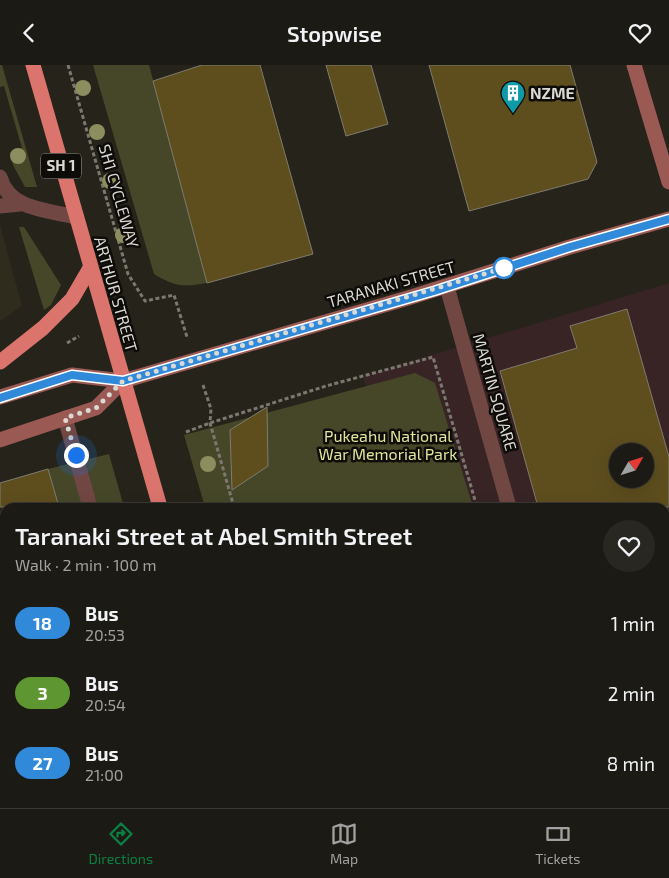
<!DOCTYPE html>
<html lang="en">
<head>
<meta charset="utf-8">
<style>
  :root { --surface:#1c1a14; --page:#292722; --text:#f1f3f6; --muted:#a0a1a0; --line:#3a3834; --accent:#0b8043 }
  body { margin:0; font-family:"Exo 2",sans-serif; background:var(--page); color:var(--text); height:100vh; display:flex; flex-direction:column; font-size:19px; white-space:nowrap }
  * { box-sizing:border-box; margin:0 }
  p { font-size:16px; color:var(--muted) }
  .icon { flex:none; width:28px; height:28px; fill:none; stroke:currentColor; stroke-width:2; stroke-linecap:round; stroke-linejoin:round }
  .map { position:relative; flex:1; overflow:hidden }
  .details { position:absolute; left:0px; top:438px; width:670px; height:306px; display:flex; flex-direction:column; background:var(--surface); border-radius:15px 15px 0 0; box-shadow:0 5px 20px #0002,0 0 0 1px var(--line) }
  .details>* { flex:none }
  .badge { padding:0 10px; border-radius:16px; font-size:18px; line-height:32px }
  .needle { width:32px; rotate:51deg }
  .controls { position:absolute; left:609px; top:378px; display:grid; gap:10px }
  .controls a { display:grid; place-items:center; width:45px; height:45px; border-radius:50%; background:var(--surface); box-shadow:0 5px 20px #0002,0 0 0 1px var(--line); font-size:25px }
  .you { position:absolute; width:25px; height:25px; margin:-12px; border:4px solid #fff; border-radius:50%; background:#1a73e8; box-shadow:0 0 0 8px #1a73e833 }
  .map>.badge { position:absolute; translate:-50% -50%; box-shadow:0 0 0 2px #fff }
  .round { display:grid; place-items:center; flex:none; width:52px; height:52px; border-radius:26px; background:var(--page) }
  .headline { display:flex; align-items:center; justify-content:space-between; height:85px; padding:0 15px }
  h1 { font-size:24px; font-weight:600; line-height:38px }
  ul { padding:0; list-style:none }
  li { display:flex; align-items:center; gap:15px; height:70px; padding:0 15px }
  li div { flex:1 }
  li b { display:block; font-size:19px }
  li em { font-style:normal }
  li .badge { min-width:55px; font-weight:700; text-align:center }
  header { display:flex; justify-content:space-between; align-items:center; height:65px; padding:0 15px; background:var(--surface); font-size:22px; font-weight:600 }
  .dock { display:flex; justify-content:space-around; align-items:center; height:70px; border-top:1px solid var(--line); background:var(--surface); font-size:14px; color:var(--muted) }
  .dock a { display:grid; justify-items:center; gap:2px }
  .dock .on { color:var(--accent) }
  .map>svg:first-child { display:block }
  .built { fill:#302c1d }
  .industrial { fill:#382424; fill-rule:evenodd }
  .green { fill:#454728 }
  .building { fill:#5e4e1e; stroke:#7f7b70; fill-rule:evenodd }
  .lines { fill:none; stroke-linecap:round; stroke-linejoin:round }
  .path { stroke:#7b7870; stroke-width:3; stroke-dasharray:4 2.5; stroke-linecap:butt }
  .lane { stroke:#704743; stroke-width:15 }
  .street { stroke:#704743; stroke-width:15 }
  .secondary { stroke:#9b5954; stroke-width:15 }
  .highway { stroke:#da746d; stroke-width:15 }
  .tree { fill:#8c8e5f }
  .line-casing { stroke:#fff; stroke-width:11 }
  .line { stroke:#308ad9; stroke-width:8 }
  .walk { stroke:#dbd9d3; stroke-width:5; stroke-dasharray:0 9 }
  .stop-dot { fill:#fff; stroke:#308ad9; stroke-width:2.5 }
  .labels { text-anchor:middle; stroke-width:5; stroke-linejoin:round; paint-order:stroke }
  .shield { fill:#0e0c08; stroke:#9e9c96; stroke-width:1 }
  .shield-label { font-size:15px; font-weight:bold; fill:#dbd9d3 }
  .poi-label { font-size:16px; font-weight:bold; fill:#dbd9d3; stroke:#0e0c08; text-anchor:start }
  .street-label { font-size:16px; fill:#dbd9d3; stroke:#0e0c08 }
  .park-label { font-size:16px; fill:#dfe598; stroke:#0e0c08 }
</style>
</head>
<body>
<header><svg class="icon" aria-label="back" viewBox="0 0 24 24"><path d="M15 5l-7 7 7 7"/></svg>Stopwise<svg class="icon" aria-label="heart" viewBox="0 0 24 24"><path d="M12 20l-8-8c-3-5 5-10 8-4 3-6 11-1 8 4z"/></svg></header>
<div class="map">
<svg width="669" height="743" viewBox="0 0 669 743">
  <rect width="100%" height="100%" fill="#26231a"/>
  <polygon class="built" points="0,160 22,241 0,256"/>
  <path class="industrial" d="M 669,218 L 669,743 L 549,743 L 548,739 L 665,739 L 665,442 L 401,442 L 363,311 ZM 618,386 L 645,386 L 645,414 L 618,414 Z"/>
  <g class="green">
    <polygon points="0,0 2,0 37,122 25,122 13,100 10,87 22,83 4,21 0,22"/>
    <path d="M 93,0 L 149,0 L 207,218 C 182,222 176,222 154,209 Z"/>
    <polygon points="19,162 24,162 61,220 51,240 44,245"/>
    <polygon points="415,308 435,318 473,442 205,442 184,370"/>
    <polygon points="109,389 124,442 59,442 48,404"/>
    <polygon points="104,739 206,739 208,743 105,743"/>
    <polygon points="287,739 439,739 440,743 287,743"/>
  </g>
  <g class="building">
    <polygon points="202,0 260,0 313,189 207,218 153,16"/>
    <polygon points="326,0 371,0 388,59 346,71"/>
    <polygon points="429,0 570,0 597,97 588,114 469,146"/>
    <path d="M 627,244 L 669,392 L 669,442 L 538,442 L 500,306 L 577,283 L 570,261 ZM 618,386 L 645,386 L 645,414 L 618,414 Z"/>
    <polygon points="267,342 268,401 232,425 230,365"/>
    <polygon points="48,404 59,442 0,442 0,418"/>
  </g>
  <g class="lines">
    <g class="path">
      <polyline points="68,0 128,209 145,236 174,230 187,272"/>
      <polyline points="67,278 79,271"/>
      <polyline points="203,320 211,344 210,358 234,442"/>
      <polyline points="186,367 210,358 326,321 433,292 477,442"/>
      <polyline points="315,739 315,743"/>
      <polyline points="386,743 391,739"/>
    </g>
    <g class="lane">
      <polyline points="0,141 20,139"/>
      <polyline points="65,353 90,442"/>
      <polyline points="171,739 173,743"/>
      <polyline points="451,739 452,743"/>
    </g>
    <g class="street">
      <path d="M 0,112 C 9,145 47,145 76,152"/>
      <polyline points="447,222 509,442"/>
      <polyline points="665,636 669,635"/>
    </g>
    <g class="secondary">
      <polyline points="634,0 669,117"/>
      <polyline points="0,332 72,310 123,316 408,233 570,182 669,154"/>
      <polyline points="0,375 96,343 123,316"/>
    </g>
    <g class="highway">
      <polyline points="33,0 160,442"/>
      <polyline points="0,297 43,263 72,234 90,203"/>
      <polyline points="246,739 247,743"/>
    </g>
  </g>
  <g class="tree">
    <circle cx="83" cy="23" r="8"/>
    <circle cx="97" cy="67" r="8"/>
    <circle cx="18" cy="91" r="8"/>
    <circle cx="110" cy="116" r="8"/>
    <circle cx="123" cy="170" r="8"/>
    <circle cx="208" cy="399" r="8"/>
  </g>
  <g class="lines">
    <defs>
      <polyline id="line" points="0,333 72,310 123,316 434,226 570,182 669,154"/>
    </defs>
    <use href="#line" class="line-casing"/>
    <use href="#line" class="line"/>
    <polyline class="walk" points="76,390 65,353 96,343 123,316 504,203"/>
  </g>
  <defs>
    <symbol id="building-pin" viewBox="-11 -11 22 30"><path d="M0 17L-7.5 6A9.5 9.5 0 1 1 7.5 6Z" fill="#0f9aa8" stroke="#0e0c08"/><path d="M-4-6H4V6H1V3H-1V6H-4ZM-2.5-4.3h1.7v1.8h-1.7ZM.8-4.3h1.7v1.8H.8ZM-2.5-1h1.7V.8h-1.7ZM.8-1h1.7V.8H.8Z" fill="#fff"/></symbol>
  </defs>
  <g fill-rule="evenodd">
    <use href="#building-pin" x="499" y="14" width="28" height="38"/>
  </g>
  <circle class="stop-dot" cx="504" cy="203" r="10"/>
  <g class="labels">
    <rect class="shield" x="41" y="88.5" width="40" height="25" rx="4"/>
    <g class="shield-label">
      <text x="61" y="106">SH 1</text>
    </g>
    <g class="poi-label">
      <text x="530" y="34">NZME</text>
    </g>
    <g class="street-label">
      <text transform="translate(119 131) rotate(74)" y="6">SH1 CYCLEWAY</text>
      <text transform="translate(391 219) rotate(-16)" y="6">TARANAKI STREET</text>
      <text transform="translate(116 229) rotate(74)" y="6">ARTHUR STREET</text>
      <text transform="translate(495 327) rotate(74)" y="6">MARTIN SQUARE</text>
    </g>
    <g class="park-label">
      <text x="388" y="377">Pukeahu National<tspan x="388" dy="18">War Memorial Park</tspan></text>
    </g>
  </g>
</svg>
<div class="controls">
<a><svg class="needle" viewBox="-14 -14 28 28"><path d="M0-13l5 13h-10z" fill="#e53935"/><path d="M0 13l5-13h-10z" fill="#a0a1a0"/></svg></a>
</div>
<div class="you" style="left:76px;top:390px"></div>
<section class="details">
<div class="headline"><div><h1>Taranaki Street at Abel Smith Street</h1><p>Walk · 2 min · 100 m</p></div><a class="round"><svg class="icon" aria-label="heart" viewBox="0 0 24 24"><path d="M12 20l-8-8c-3-5 5-10 8-4 3-6 11-1 8 4z"/></svg></a></div>
<ul>
<li><span class="badge" style="background:#308ad9;color:#fff">18</span><div><b>Bus</b><p>20:53</p></div><em>1 min</em></li>
<li><span class="badge" style="background:#5e9732;color:#fff">3</span><div><b>Bus</b><p>20:54</p></div><em>2 min</em></li>
<li><span class="badge" style="background:#308ad9;color:#fff">27</span><div><b>Bus</b><p>21:00</p></div><em>8 min</em></li>
</ul>
</section>
</div>
<nav class="dock">
<a class="on"><svg class="icon" aria-label="directions" viewBox="0 0 24 24"><path d="M12 3l9 9-9 9-9-9zM9 14v-3h6M13 9l2 2-2 2"/></svg>Directions</a>
<a><svg class="icon" aria-label="map" viewBox="0 0 24 24"><path d="M3 6l6-2 6 2 6-2v14l-6 2-6-2-6 2zM9 4v14M15 6v14"/></svg>Map</a>
<a><svg class="icon" aria-label="tickets" viewBox="0 0 24 24"><path d="M3 7h18v10H3zM15 7v10"/></svg>Tickets</a>
</nav>
</body>
</html>
